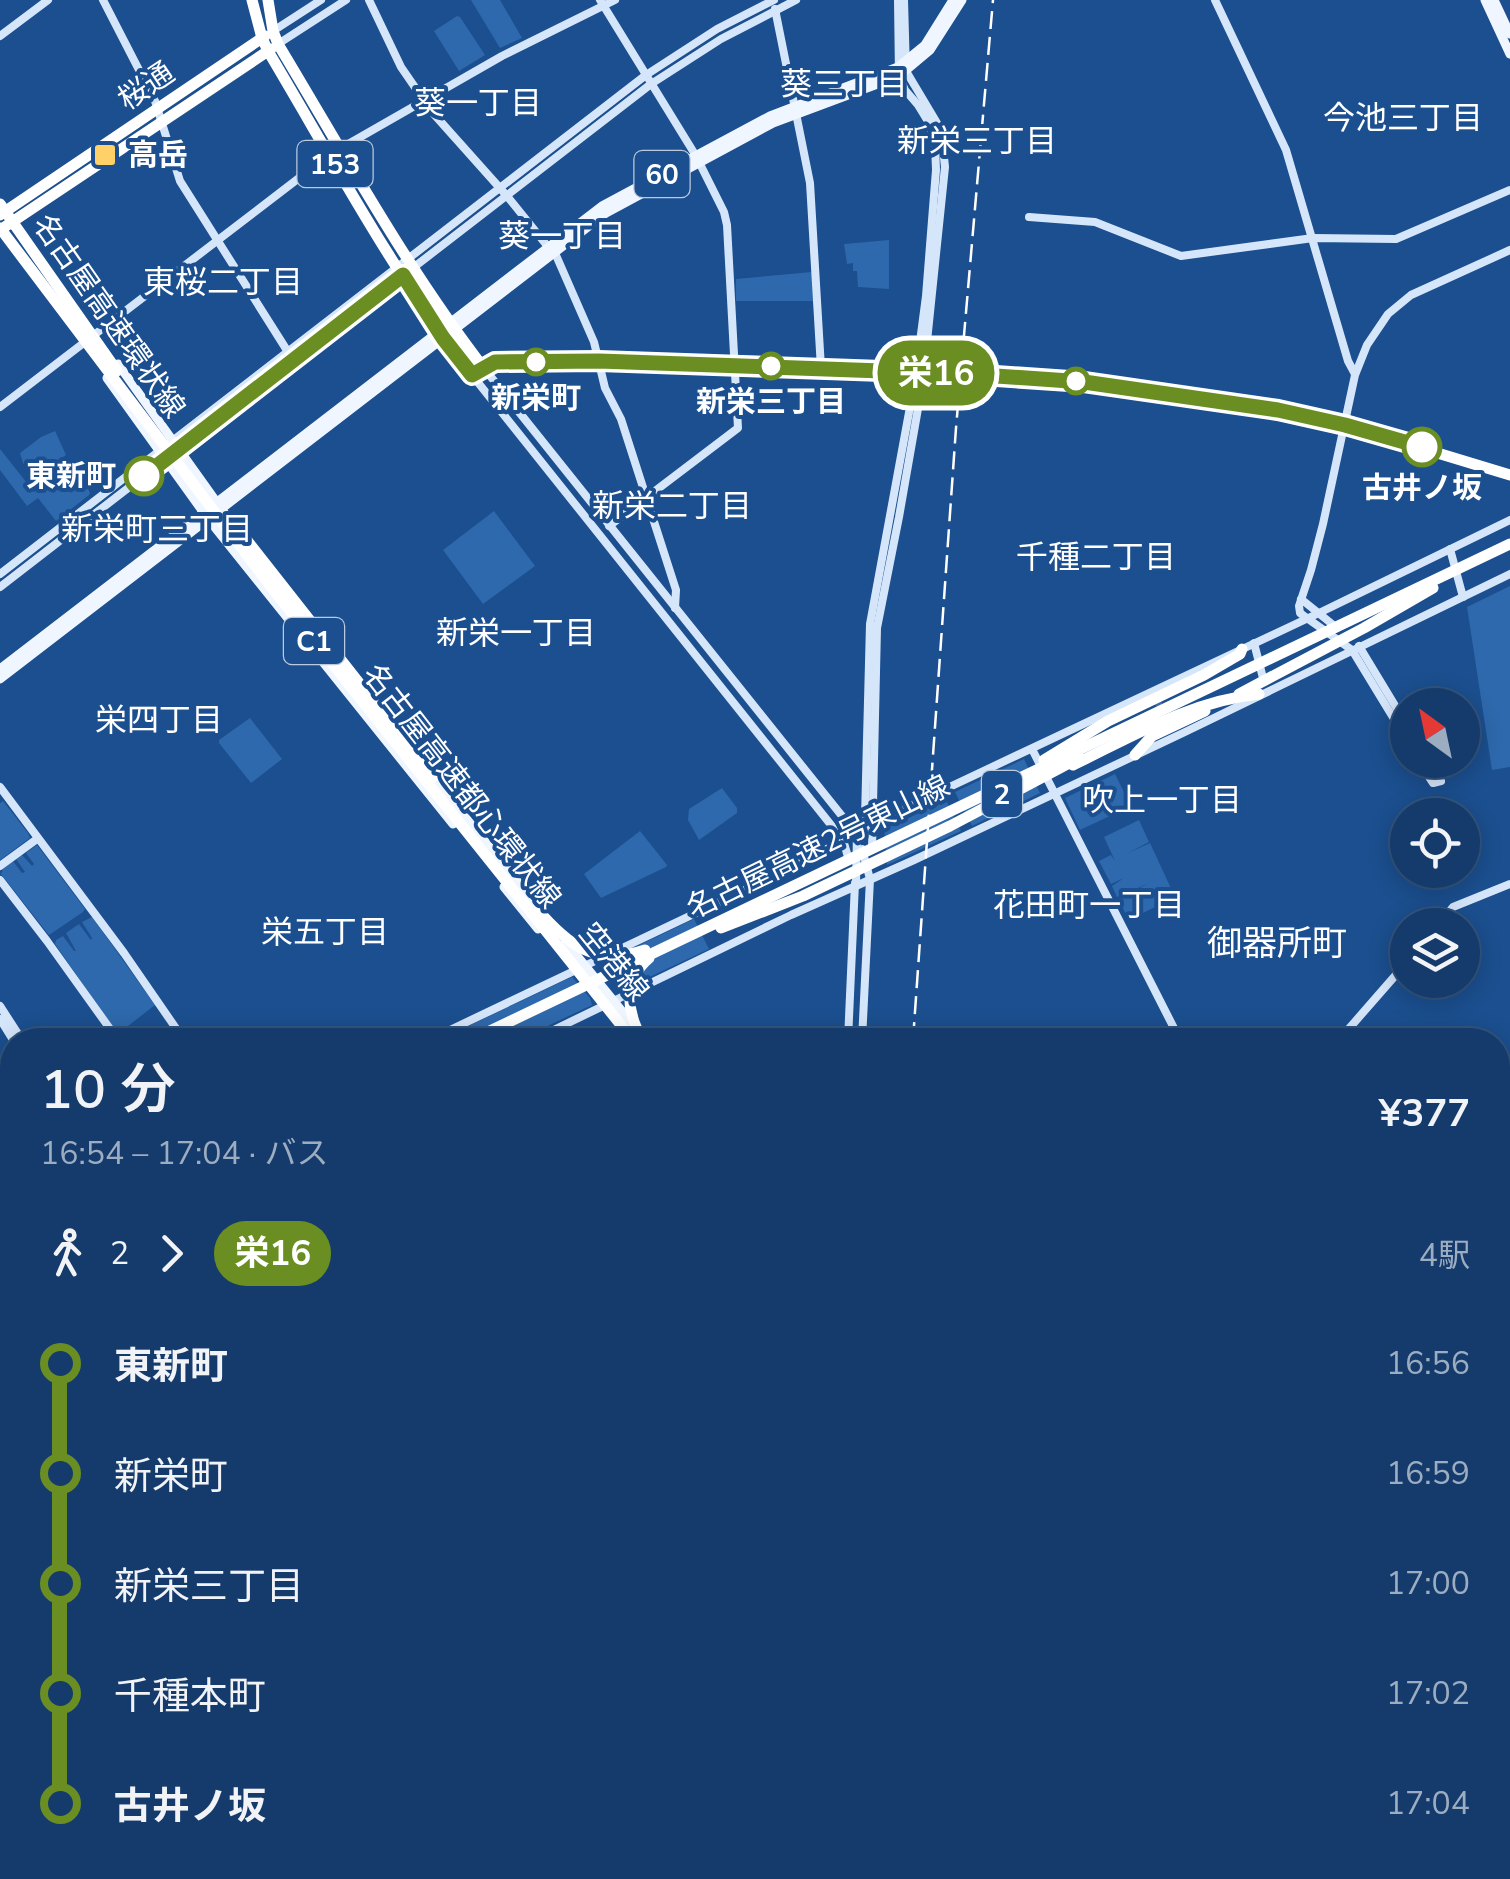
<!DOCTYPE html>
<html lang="ja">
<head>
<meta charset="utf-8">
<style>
  :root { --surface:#143b6b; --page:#214673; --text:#f1f3f6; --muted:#9dadc1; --line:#33557e }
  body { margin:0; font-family:"Nunito Sans","Noto Sans JP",sans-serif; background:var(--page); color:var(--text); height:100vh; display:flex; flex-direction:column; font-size:38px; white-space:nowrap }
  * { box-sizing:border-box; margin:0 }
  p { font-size:32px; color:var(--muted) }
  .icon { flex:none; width:55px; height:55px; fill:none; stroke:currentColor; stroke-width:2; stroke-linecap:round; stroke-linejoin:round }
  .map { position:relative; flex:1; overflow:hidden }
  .drawer { position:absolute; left:0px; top:1028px; width:1510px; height:852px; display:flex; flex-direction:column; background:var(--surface); border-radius:40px 40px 0 0; box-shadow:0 5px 25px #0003,0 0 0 2px var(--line) }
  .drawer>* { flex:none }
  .badge { padding:0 20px; border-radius:32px; font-size:35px; line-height:65px }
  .needle { width:65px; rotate:327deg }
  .fabs { position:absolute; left:1390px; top:688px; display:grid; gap:20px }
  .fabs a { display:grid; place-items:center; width:90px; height:90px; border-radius:50%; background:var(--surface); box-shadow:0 5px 25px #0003,0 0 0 2px var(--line); font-size:50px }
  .map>.badge { position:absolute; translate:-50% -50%; box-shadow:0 0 0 5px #fff }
  .legs { display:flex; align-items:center; gap:15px; height:110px; padding:0 40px; font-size:32px }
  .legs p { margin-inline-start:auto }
  .headline { display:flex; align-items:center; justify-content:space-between; height:170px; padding:0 40px }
  h1 { font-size:55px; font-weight:600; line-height:75px }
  ul { padding:0 40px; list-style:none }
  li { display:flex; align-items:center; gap:35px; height:110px; font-size:38px }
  li i { display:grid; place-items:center; width:15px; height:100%; margin:0 12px; background:currentColor }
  li i::after { content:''; width:25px; height:25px; margin:-12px; border:8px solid; border-radius:50%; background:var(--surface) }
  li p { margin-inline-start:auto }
  li:first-child i { background:linear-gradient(#0000 50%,currentColor 0) }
  li:last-child i { background:linear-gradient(currentColor 50%,#0000 0) }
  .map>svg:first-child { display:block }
  .green { fill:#2e69ad }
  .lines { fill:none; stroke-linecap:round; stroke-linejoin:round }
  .highway-tunnel { stroke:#3d69a0; stroke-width:11; stroke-dasharray:11 5.5; stroke-linecap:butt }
  .secondary { stroke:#d6e6fa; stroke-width:8 }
  .primary { stroke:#f0f6ff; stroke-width:9 }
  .highway { stroke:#fff; stroke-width:11 }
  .rail { stroke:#fff; stroke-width:2.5; stroke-dasharray:18 8; stroke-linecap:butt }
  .line-1-casing { stroke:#fff; stroke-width:22 }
  .line-1 { stroke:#6b8e23; stroke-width:15 }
  .poi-dot { fill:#ffd166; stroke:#1b4f8f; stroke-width:4 }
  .stop-1-dot { fill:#fff; stroke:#6b8e23; stroke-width:5 }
  .labels { text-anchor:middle; stroke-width:8; stroke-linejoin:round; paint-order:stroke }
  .shield { fill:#1b4f8f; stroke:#bbcadd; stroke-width:2.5 }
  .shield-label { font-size:28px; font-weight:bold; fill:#fff }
  .street-label { font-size:30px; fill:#fff; stroke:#1b4f8f }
  .poi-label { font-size:30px; font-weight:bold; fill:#fff; stroke:#1b4f8f; text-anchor:start }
  .stop-label { font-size:30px; font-weight:bold; fill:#fff; stroke:#1b4f8f }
  .neighbourhood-label { font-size:32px; fill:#fff; stroke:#1b4f8f }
  .quarter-label { font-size:35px; fill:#fff; stroke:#1b4f8f }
</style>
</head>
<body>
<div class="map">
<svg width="1510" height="1879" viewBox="0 0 1510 1879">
  <rect width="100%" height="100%" fill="#1b4f8f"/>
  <g class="green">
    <polygon points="471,0 500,0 522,38 500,48"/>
    <polygon points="457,16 460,17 485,55 459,71 434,31"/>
    <polygon points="889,240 889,289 858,287 857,271 853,271 853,263 847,264 844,244"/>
    <polygon points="812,272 813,301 736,301 736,279"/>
    <polygon points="55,431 66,455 33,477 23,463 20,453 41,437"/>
    <polygon points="0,449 34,492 75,461 90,493 89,495 56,521 38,498 27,506 0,470"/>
    <polygon points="494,511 535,566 483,604 443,550"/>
    <polygon points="1510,586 1510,767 1492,770 1467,607"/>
    <polygon points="250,718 282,759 251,783 219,743 219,740"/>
    <polygon points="1024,759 1040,793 972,826 955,792"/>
    <polygon points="1115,774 1130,804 1129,807 1080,830 1065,798"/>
    <polygon points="722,788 737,808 737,813 699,840 688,820 689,809"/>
    <polygon points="944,796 961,831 887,865 884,826"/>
    <polygon points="3,801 28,833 30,838 0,860 0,803"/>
    <polygon points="1139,820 1149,842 1128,853 1150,843 1175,897 1129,920 1118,899 1149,883 1117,897 1112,886 1124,878 1111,884 1099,861 1111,855 1115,861 1104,837"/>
    <polygon points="640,831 667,865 666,867 601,898 584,874"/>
    <polygon points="37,845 85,909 83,912 49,935 1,874 3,869 13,861 22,873 25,872 16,859 22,855 32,866 34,864 26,853"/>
    <polygon points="92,917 155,1005 119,1033 117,1033 55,944 56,940 63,936 74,951 76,951 66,933 79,924 91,940 92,938 82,922"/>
    <polygon points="694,919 709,949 624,989 606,961"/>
    <polygon points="572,977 590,998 592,1005 518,1040 439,1040"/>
  </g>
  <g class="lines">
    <polyline class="highway-tunnel" points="1156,706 1162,703"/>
    <g class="secondary">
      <polyline points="103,0 155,101 180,181 288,352"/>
      <polyline points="369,0 401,67 432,112 507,196 549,248 555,253 594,342 605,388 621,419 676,590 675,608"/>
      <polyline points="600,0 696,156 724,212 727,225 738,428 609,526"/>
      <polyline points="1215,0 1286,150 1348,361 1355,374"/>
      <polyline points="775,9 810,183 821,368"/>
      <polyline points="273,31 321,0"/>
      <polyline points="0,36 48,0"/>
      <polyline points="278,44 346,0"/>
      <polyline points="1029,217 1095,222 1181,256 1313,238 1396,239 1510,190"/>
      <polyline points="483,367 858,836"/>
      <polyline points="472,375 843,840 849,860"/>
      <polyline points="0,407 329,155 502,56 615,0"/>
      <polyline points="1450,549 1463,597"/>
      <polyline points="0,574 646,75 717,29 774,0"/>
      <polyline points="0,587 651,84 721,39 796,0"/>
      <polyline points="1301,599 1337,628"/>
      <polyline points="1254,643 1264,682"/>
      <polyline points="1359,646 1408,727"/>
      <polyline points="1408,742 1352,650 1304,616 1300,613 1299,606 1311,570 1323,524 1355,375 1367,345 1388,314 1411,295 1510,250"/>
      <polyline points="1032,749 1180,1040"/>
      <polyline points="1418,760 1433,783 1441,781 1428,760"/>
      <polyline points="0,787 124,953 184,1040"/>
      <polyline points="862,849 870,879 862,1040"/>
      <polyline points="872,849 877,628 899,517 923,380 945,167 942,138 937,123 906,71 904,0"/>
      <polyline points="0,866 37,839"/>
      <polyline points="0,880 47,941 118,1040"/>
      <polyline points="856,885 857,833 865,817 870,624 915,380 926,296 936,170 935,144 929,123 918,105 905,90 899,76 898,0"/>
      <polyline points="1438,925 1453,907 1510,884"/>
      <polyline points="0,1006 22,1040"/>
      <polyline points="0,1019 13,1040"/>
      <polyline points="429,1040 778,874 922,800 1319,613 1510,520"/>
      <polyline points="533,1040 791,915 914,860 1185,732 1510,574"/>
      <polyline points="848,1040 855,883"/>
      <polyline points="1339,1040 1408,961"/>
      <polyline points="0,1255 12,1248"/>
      <polyline points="0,1308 12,1300"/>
      <polyline points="1498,1554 1510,1546"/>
      <polyline points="0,1687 12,1718"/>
      <polyline points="1498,1714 1510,1711"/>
      <polyline points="0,1841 12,1838"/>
      <polyline points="63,1868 67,1879"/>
      <polyline points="204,1868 207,1879"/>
      <polyline points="382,1868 386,1879"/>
      <polyline points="391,1868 396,1879"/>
      <polyline points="464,1868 468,1879"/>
      <polyline points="659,1868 667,1879"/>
      <polyline points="715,1868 725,1879"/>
      <polyline points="1016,1868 1025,1879"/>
      <polyline points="625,1879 651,1868"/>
      <polyline points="834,1879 835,1868"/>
      <polyline points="842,1879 843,1868"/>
      <polyline points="1192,1879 1208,1868"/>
    </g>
    <g class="primary">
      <polyline points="1485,0 1510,54"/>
      <polyline points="1494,0 1510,34"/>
      <polyline points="118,364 240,535"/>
      <polyline points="107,378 209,520 453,824"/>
      <polyline points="0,669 602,206 770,116 898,67 925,45 953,0"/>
      <polyline points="0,679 606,213 773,123 899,76 930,50 962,0"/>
      <polyline points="430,774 543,913"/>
      <polyline points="504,887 538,929"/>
      <polyline points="565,941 634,1026"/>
      <polyline points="1498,1428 1510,1422"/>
      <polyline points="1498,1441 1510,1434"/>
      <polyline points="1310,1868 1319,1879"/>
      <polyline points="1329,1868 1338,1879"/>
      <polyline points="761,1879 778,1868"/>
    </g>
    <g class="highway">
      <path d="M 252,0 L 262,38 L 268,51 C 333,160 394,275 472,375 L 495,362 L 599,361 L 967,374 L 1096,383 L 1277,410 L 1345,425 L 1510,475"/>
      <path d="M 268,0 L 273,31 L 278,44 C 343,152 406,267 483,367"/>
      <polyline points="0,204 117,371"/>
      <polyline points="0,215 265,36"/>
      <polyline points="0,228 272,588 633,1040"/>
      <polyline points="0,230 271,49"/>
      <polyline points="238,529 433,777"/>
      <polyline points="1239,694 1364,628 1433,588"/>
      <polyline points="1135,755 1152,736 1205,711"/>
      <polyline points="1044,760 1108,721 1204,675 1240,654 1242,649"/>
      <path d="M 1073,765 C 1133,736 1191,701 1259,694"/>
      <path d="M 537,909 C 568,945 595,967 645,950"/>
      <polyline points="721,928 803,896 950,826 1079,758"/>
      <polyline points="471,1040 1510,544"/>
      <path d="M 643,1040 C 626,1013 623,980 649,958"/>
      <polyline points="0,1278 12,1271"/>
      <polyline points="457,1868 461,1879"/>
      <polyline points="1321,1868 1330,1879"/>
      <polyline points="775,1879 792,1868"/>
    </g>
    <g class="rail">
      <polyline points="913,1040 956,428 993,0"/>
      <polyline points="855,1879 856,1868"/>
    </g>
  </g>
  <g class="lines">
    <defs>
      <polyline id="line-1" points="144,476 403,275 443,338 472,375 495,362 599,361 967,374 1084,382 1278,410 1345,425 1422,447"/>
    </defs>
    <use href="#line-1" class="line-1-casing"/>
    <use href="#line-1" class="line-1"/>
  </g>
  <rect class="poi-dot" x="93" y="143" width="24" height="24" rx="5"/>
  <g class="stop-1-dot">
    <circle cx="536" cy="362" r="12"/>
    <circle cx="771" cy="366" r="12"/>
    <circle cx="1076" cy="381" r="12"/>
    <circle cx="1422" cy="447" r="18"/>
    <circle cx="144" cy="476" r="18"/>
  </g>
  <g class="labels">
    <g class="shield">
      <rect x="297.5" y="141" width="75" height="46" rx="8"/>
      <rect x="634.5" y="151" width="55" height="46" rx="8"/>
      <rect x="284" y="618" width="60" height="46" rx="8"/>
      <rect x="982" y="771" width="40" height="46" rx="8"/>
    </g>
    <g class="shield-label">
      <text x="335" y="174">153</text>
      <text x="662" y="184">60</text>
      <text x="314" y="651">C1</text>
      <text x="1002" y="804">2</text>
    </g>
    <g class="street-label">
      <text transform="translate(146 86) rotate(-34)" y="10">桜通</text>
      <text transform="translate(109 316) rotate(55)" y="10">名古屋高速環状線</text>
      <text transform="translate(462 786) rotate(52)" y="10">名古屋高速都心環状線</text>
      <text transform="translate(818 847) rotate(-26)" y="10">名古屋高速2号東山線</text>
      <text transform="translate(614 962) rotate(51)" y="10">空港線</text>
    </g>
    <g class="poi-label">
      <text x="128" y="165">高岳</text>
    </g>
    <g class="stop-label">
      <text x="536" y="408">新栄町</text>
      <text x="771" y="412">新栄三丁目</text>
      <text x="116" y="486" text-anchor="end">東新町</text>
      <text x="1422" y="498">古井ノ坂</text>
    </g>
    <g class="neighbourhood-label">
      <text x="844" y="95">葵三丁目</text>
      <text x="478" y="114">葵一丁目</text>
      <text x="1403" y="129">今池三丁目</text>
      <text x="977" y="152">新栄三丁目</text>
      <text x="562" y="247">葵一丁目</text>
      <text x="223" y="293">東桜二丁目</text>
      <text x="672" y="517">新栄二丁目</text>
      <text x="157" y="540">新栄町三丁目</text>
      <text x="1096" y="568">千種二丁目</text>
      <text x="516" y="644">新栄一丁目</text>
      <text x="159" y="731">栄四丁目</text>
      <text x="1162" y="811">吹上一丁目</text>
      <text x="1089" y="916">花田町一丁目</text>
      <text x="325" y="943">栄五丁目</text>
    </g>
    <g class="quarter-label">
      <text x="1277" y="955">御器所町</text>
    </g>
  </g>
</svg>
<div class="fabs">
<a><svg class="needle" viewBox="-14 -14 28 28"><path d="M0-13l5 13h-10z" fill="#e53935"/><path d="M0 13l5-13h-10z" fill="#9dadc1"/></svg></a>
<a><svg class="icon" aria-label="locate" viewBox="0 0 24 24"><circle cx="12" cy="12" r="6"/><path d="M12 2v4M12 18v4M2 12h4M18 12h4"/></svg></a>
<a><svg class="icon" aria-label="layers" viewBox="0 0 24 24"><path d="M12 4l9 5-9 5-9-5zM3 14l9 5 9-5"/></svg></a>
</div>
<b class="badge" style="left:936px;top:373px;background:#6b8e23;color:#fff">栄16</b>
<section class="drawer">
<div class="headline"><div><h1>10 分</h1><p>16:54 – 17:04 · バス</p></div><b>¥377</b></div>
<div class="legs"><svg class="icon" aria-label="walk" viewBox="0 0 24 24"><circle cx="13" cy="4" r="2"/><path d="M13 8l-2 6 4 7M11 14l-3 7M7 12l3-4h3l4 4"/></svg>2<svg class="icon" aria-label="forward" viewBox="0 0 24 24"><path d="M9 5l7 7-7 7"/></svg><b class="badge" style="background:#6b8e23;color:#fff">栄16</b><p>4駅</p></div>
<ul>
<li><i style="color:#6b8e23"></i><b>東新町</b><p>16:56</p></li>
<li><i style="color:#6b8e23"></i><span>新栄町</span><p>16:59</p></li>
<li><i style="color:#6b8e23"></i><span>新栄三丁目</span><p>17:00</p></li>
<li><i style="color:#6b8e23"></i><span>千種本町</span><p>17:02</p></li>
<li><i style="color:#6b8e23"></i><b>古井ノ坂</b><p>17:04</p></li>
</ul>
</section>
</div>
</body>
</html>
